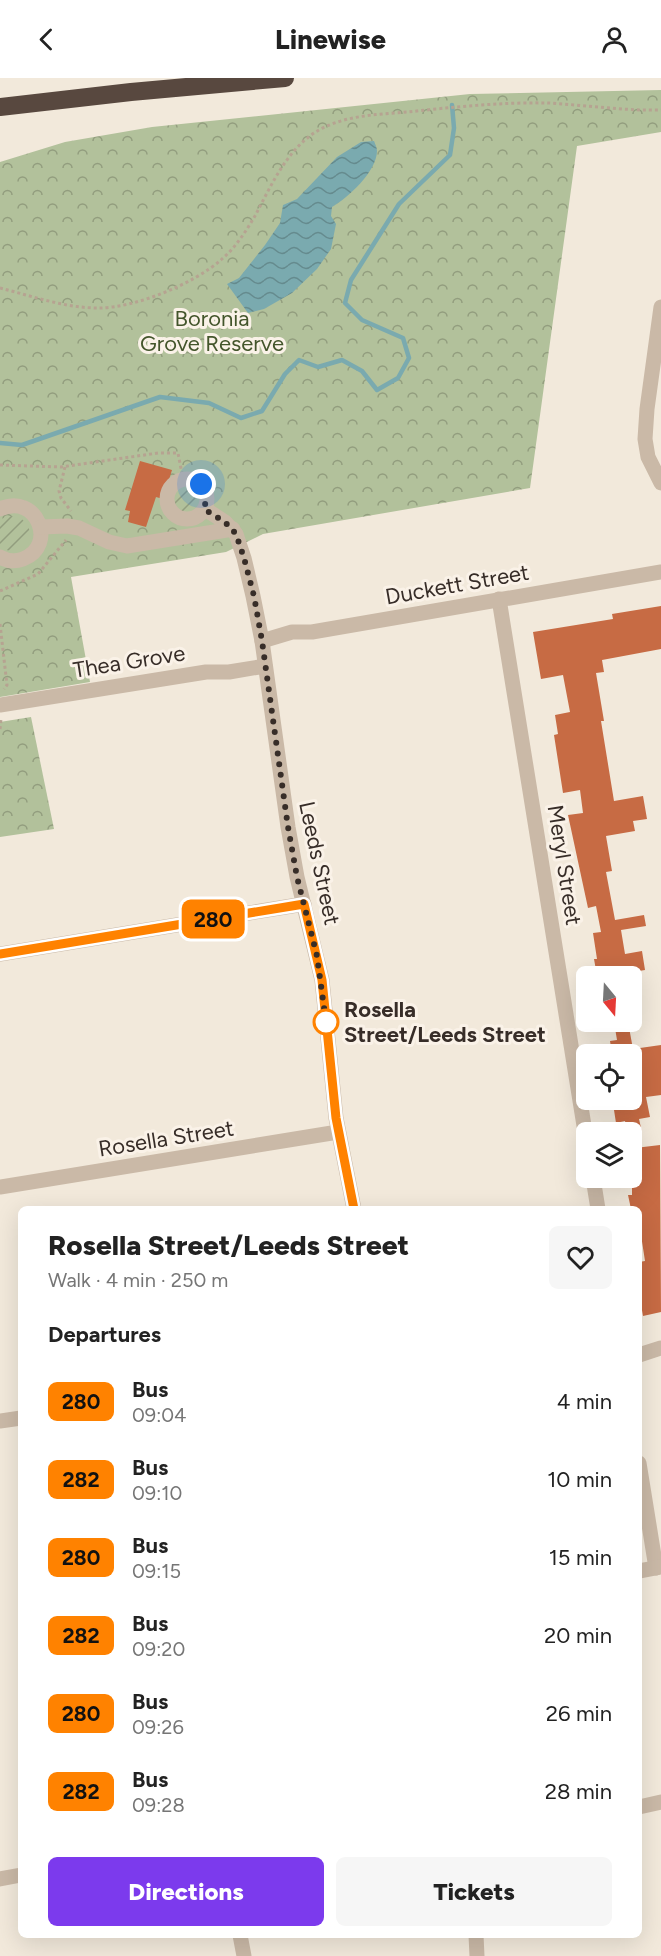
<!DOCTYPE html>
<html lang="en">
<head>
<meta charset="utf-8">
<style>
  :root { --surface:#fff; --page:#f6f6f6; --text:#222; --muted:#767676; --accent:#7c3aed }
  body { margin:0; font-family:Figtree,sans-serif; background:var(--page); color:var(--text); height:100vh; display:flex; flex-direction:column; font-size:22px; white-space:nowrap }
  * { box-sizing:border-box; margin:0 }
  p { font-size:20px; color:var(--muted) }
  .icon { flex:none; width:33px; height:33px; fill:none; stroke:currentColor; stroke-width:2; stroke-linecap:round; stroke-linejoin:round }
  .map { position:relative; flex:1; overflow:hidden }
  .drawer { position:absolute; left:18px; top:1128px; width:624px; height:732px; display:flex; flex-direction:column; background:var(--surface); border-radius:9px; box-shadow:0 6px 24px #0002 }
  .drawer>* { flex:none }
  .badge { padding:0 12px; border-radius:9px; font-size:21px; line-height:39px }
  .needle { width:39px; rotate:162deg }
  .fabs { position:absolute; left:576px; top:888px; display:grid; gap:12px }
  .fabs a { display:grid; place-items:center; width:66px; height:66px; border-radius:9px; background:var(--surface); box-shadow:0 6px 24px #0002; font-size:30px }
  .you { position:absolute; width:30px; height:30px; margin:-15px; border:4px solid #fff; border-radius:50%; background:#1a73e8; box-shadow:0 0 0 9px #1a73e833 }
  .map>.badge { position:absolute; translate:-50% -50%; box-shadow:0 0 0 3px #fff }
  h2 { padding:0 30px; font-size:22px; line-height:54px }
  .round { display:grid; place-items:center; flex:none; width:63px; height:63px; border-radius:9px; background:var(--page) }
  .headline { display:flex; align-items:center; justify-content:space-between; height:102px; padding:0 30px }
  h1 { font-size:28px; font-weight:800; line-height:45px }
  .action { display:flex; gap:12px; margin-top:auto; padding:12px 30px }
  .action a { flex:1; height:69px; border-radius:9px; background:var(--accent); color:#fff; font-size:24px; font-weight:800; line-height:69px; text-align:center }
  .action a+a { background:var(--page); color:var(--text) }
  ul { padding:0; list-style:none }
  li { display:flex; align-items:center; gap:18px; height:78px; padding:0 30px }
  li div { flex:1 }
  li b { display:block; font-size:22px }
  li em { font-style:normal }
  li .badge { min-width:66px; font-weight:700; text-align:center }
  header { display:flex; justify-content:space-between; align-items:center; height:78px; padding:0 30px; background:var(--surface); font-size:27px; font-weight:800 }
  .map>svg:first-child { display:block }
  .park { fill:url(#park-crowns) }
  .garden { fill:url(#garden-furrows) }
  .water { fill:url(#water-waves) }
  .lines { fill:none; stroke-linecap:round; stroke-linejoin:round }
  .stream { stroke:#7aaaaf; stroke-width:4.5 }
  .building { fill:#c76b44 }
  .path { stroke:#b6a391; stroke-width:3; stroke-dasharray:3 3; stroke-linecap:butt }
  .minor { stroke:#cab9a7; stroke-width:15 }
  .highway { stroke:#58483f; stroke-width:18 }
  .line-casing { stroke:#fff; stroke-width:14 }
  .line { stroke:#ff8200; stroke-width:9 }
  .walk { stroke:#372d28; stroke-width:6; stroke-dasharray:0 10.8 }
  .stop-dot { fill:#fff; stroke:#ff8200; stroke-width:3 }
  .labels { text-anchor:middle; stroke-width:6; stroke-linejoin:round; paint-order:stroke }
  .park-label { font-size:22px; fill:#43552b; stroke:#faf2e8 }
  .street-label { font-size:22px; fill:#372d28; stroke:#faf2e8 }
  .stop-label { font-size:22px; font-weight:bold; fill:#372d28; stroke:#faf2e8; text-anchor:start }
</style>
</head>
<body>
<header><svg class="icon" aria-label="back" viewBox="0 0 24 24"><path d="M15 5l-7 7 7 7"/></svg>Linewise<svg class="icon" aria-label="person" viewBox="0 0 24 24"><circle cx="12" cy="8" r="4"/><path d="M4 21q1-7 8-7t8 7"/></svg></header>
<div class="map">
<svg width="661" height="1878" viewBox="0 0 661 1878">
  <defs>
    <pattern id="park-crowns" width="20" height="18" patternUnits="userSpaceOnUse" patternTransform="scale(1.5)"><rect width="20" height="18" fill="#b2c19b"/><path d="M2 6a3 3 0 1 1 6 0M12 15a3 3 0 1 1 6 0" fill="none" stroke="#929d7e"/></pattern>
    <pattern id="garden-furrows" width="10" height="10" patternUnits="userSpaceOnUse" patternTransform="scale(1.5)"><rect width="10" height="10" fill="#b2c19b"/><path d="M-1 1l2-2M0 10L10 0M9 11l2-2" fill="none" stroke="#929d7e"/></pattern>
    <pattern id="water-waves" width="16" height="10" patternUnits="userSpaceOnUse" patternTransform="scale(1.5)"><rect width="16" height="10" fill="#7aaaaf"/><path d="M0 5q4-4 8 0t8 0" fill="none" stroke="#658b8e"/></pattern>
  </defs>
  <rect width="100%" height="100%" fill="#f2e9db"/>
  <g class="park">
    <polygon points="661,12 661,54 577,68 530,410 263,456 226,474 71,499 90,604 0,619 0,84 65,64 152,49 470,16"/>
    <polygon points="31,639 54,751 0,759 0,644"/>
  </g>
  <g class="garden">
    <circle cx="187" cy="421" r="14"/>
    <path d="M 7,438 L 19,439 C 43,454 23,484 0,469 L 0,442 Z"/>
  </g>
  <path class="water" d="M 374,63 C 375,66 377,69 377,73 C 377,93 348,120 332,129 L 331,138 L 336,146 L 331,171 L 317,191 L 292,215 L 264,231 L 248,235 L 227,206 L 239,200 L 265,167 L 280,145 L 283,127 L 297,121 L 337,79 L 361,64 Z"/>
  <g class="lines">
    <polyline class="stream" points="0,365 22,367 160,319 209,325 241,340 262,333 285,296 299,282 318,289 342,282 362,293 377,312 398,300 409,280 403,260 362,242 345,225 351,202 399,126 450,77 454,50 452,27"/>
  </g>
  <g class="building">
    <polygon points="140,383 172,392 163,421 156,419 146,449 128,444 130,433 125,432"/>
    <polygon points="661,528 661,571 602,582 604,594 596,595 604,643 601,643 614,723 643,718 647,741 633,743 635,753 606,758 612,793 606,794 615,842 644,837 646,848 621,852 625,876 642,873 645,892 633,894 634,898 597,898 594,881 597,881 593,855 601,854 596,828 588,830 568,737 583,735 580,712 563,715 554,657 558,656 555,637 570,634 563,597 541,601 533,554 613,541 612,536"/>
    <polygon points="614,944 628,944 633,971 661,967 661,1017 646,1019 650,1039 639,1041 642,1054 627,1054 625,1043 616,1045 614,1032 617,1032 615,1022 632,1022 632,976 612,976 610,963 617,962"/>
    <polygon points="660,1067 661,1234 643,1238 639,1215 639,1184 645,1183 639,1144 639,1131 631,1131 628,1117 632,1117 632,1084 637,1083 635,1070"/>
  </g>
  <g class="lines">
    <g class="path">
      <path d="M 0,210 C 32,218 65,230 98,230 C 135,230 194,206 222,181 C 236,169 246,153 255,138 C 273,104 290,64 327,48 C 352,37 381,36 408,34 C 452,29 504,24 548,25 C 586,27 623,33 661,32"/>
      <polyline points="0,387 61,389 158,375 178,375 183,401"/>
      <polyline points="65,389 59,413 61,420 71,433"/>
      <polyline points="0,513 38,496 66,462"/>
      <polyline points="0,546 7,607 4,611"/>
      <polyline points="0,651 1,641"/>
    </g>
    <g class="minor">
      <polyline points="661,229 647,331 645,361 648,379 661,405"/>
      <circle cx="187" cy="421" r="20"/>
      <path d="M 0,431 C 37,414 58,468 23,481 C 15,484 7,483 0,479"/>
      <polyline points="205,431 225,444 236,456 244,480 253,518 262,563 288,749 297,799 322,902 336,1040 354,1131"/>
      <polyline points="41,449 67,448 79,450 109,464 127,468 233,451"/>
      <polyline points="499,521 586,1060"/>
      <polyline points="262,563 292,554 312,554 661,494"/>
      <polyline points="0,627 206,594 229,594 265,588"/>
      <polyline points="0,876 304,826"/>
      <polyline points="593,1100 598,1131"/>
      <polyline points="0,1109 338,1054"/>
      <polyline points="639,1277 661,1270"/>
      <polyline points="0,1343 21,1340"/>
      <polyline points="639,1385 656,1490"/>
      <polyline points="639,1493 661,1489"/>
      <polyline points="639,1729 661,1724"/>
      <polyline points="0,1801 21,1797"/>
      <polyline points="240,1857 244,1878"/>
      <polyline points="476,1857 477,1878"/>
    </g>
    <polyline class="highway" points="0,29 131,14 285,0"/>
  </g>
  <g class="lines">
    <defs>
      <polyline id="line" points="0,876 304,826 322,902 336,1040 354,1131"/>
    </defs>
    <use href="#line" class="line-casing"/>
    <use href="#line" class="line"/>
    <polyline class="walk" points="201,406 207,418 204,431 225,444 236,456 244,480 254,518 262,563 288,749 297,799 317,878 326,944"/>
  </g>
  <circle class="stop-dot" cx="326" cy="944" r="12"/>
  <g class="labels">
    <g class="park-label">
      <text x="212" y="248">Boronia<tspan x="212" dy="25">Grove Reserve</tspan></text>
    </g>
    <g class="street-label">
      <text transform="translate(457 506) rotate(-10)" y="8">Duckett Street</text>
      <text transform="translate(129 583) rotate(-9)" y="8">Thea Grove</text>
      <text transform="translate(320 785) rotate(78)" y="8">Leeds Street</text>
      <text transform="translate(565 787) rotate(81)" y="8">Meryl Street</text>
      <text transform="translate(166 1060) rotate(-9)" y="8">Rosella Street</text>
    </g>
    <g class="stop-label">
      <text x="344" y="939">Rosella<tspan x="344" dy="25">Street/Leeds Street</tspan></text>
    </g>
  </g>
</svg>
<div class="fabs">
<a><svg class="needle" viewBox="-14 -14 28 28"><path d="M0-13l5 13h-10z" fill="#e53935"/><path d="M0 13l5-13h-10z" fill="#767676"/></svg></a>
<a><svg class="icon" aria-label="locate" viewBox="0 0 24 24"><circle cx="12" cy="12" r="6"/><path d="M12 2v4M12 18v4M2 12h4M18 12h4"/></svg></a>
<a><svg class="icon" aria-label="layers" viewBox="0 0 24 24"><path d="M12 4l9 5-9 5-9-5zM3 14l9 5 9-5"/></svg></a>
</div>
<div class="you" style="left:201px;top:406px"></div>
<b class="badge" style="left:213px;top:841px;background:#ff8200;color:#111">280</b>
<section class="drawer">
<div class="headline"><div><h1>Rosella Street/Leeds Street</h1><p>Walk · 4 min · 250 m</p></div><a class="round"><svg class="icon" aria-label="heart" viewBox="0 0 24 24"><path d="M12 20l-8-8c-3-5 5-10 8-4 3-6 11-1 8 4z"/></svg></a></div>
<h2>Departures</h2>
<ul>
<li><span class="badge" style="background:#ff8200;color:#111">280</span><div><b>Bus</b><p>09:04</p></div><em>4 min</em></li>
<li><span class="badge" style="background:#ff8200;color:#111">282</span><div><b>Bus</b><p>09:10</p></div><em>10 min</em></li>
<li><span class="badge" style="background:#ff8200;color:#111">280</span><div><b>Bus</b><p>09:15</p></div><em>15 min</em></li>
<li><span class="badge" style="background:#ff8200;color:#111">282</span><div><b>Bus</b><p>09:20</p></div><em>20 min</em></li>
<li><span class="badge" style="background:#ff8200;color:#111">280</span><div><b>Bus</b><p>09:26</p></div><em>26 min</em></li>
<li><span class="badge" style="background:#ff8200;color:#111">282</span><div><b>Bus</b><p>09:28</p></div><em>28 min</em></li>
</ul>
<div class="action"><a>Directions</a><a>Tickets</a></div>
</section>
</div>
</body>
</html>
